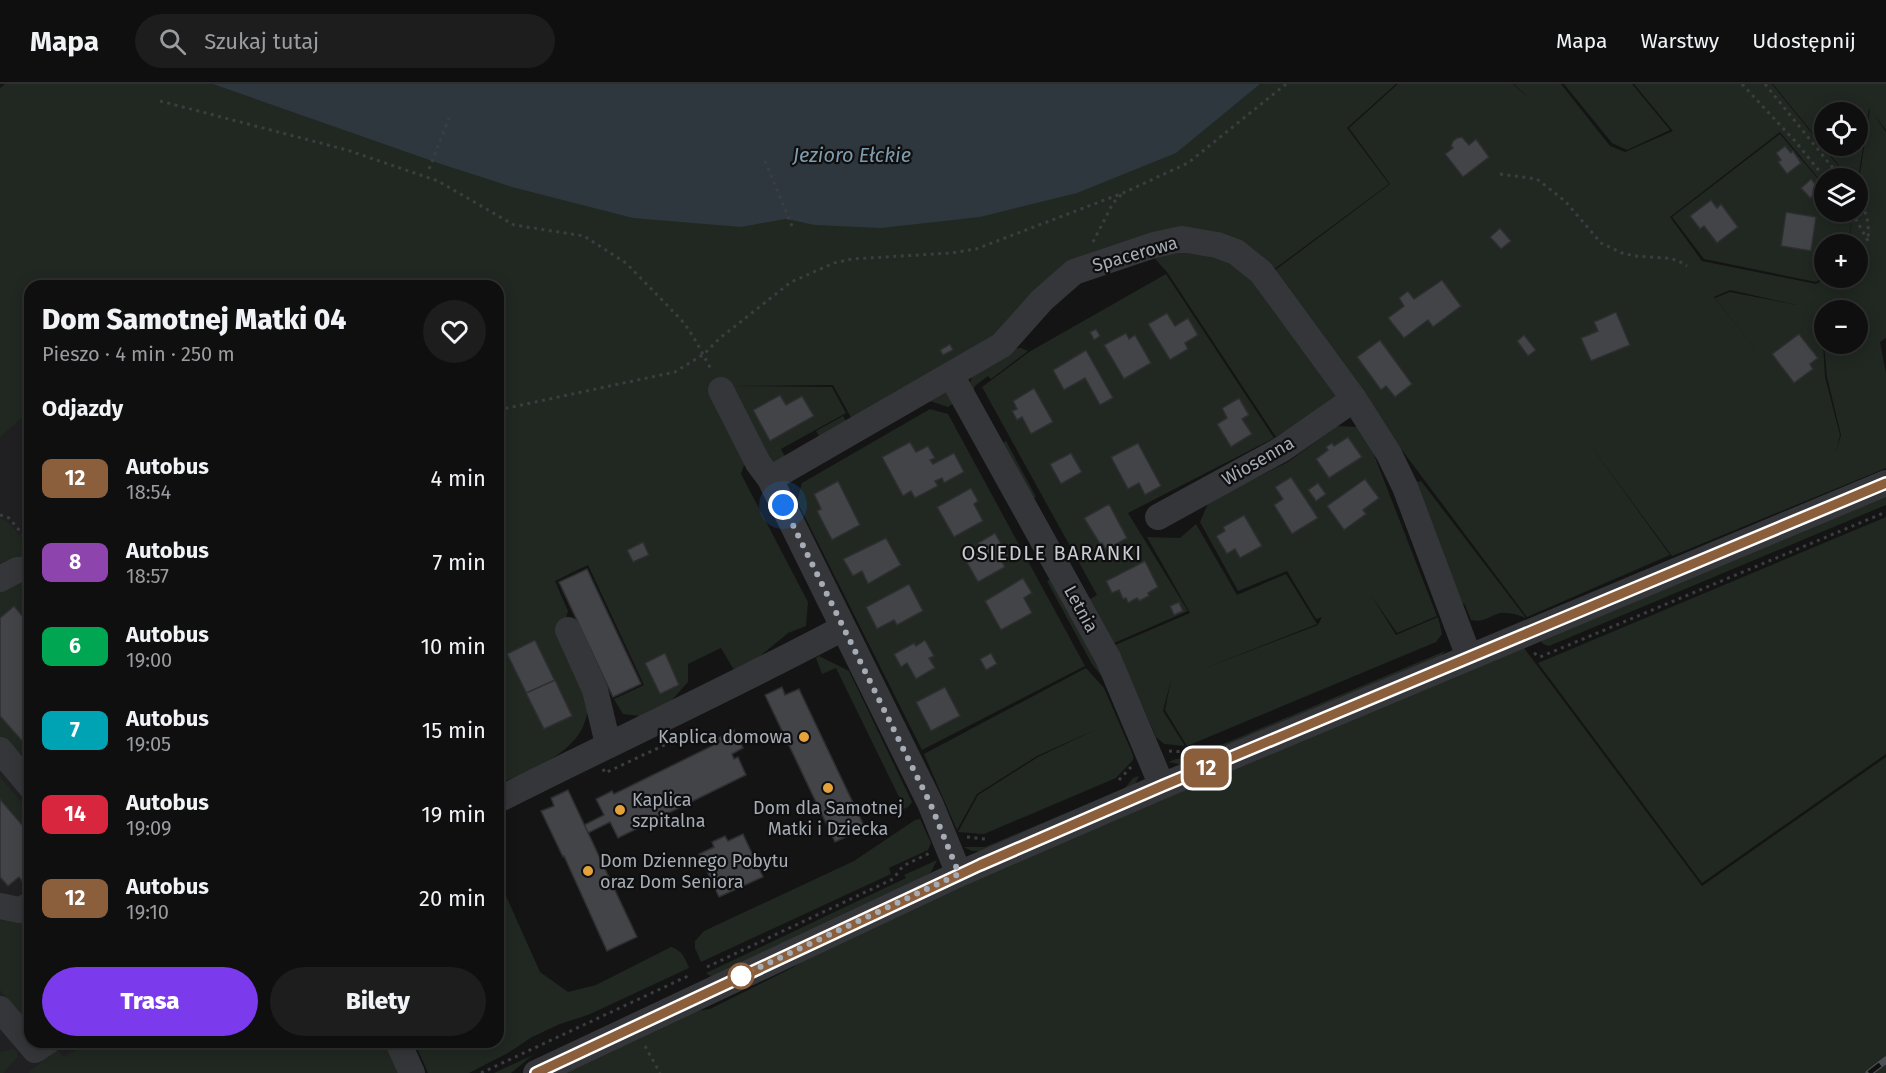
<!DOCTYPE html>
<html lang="pl">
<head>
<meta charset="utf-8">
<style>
  :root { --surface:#0f0f10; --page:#1d1d1e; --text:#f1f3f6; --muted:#9b9c9f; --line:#2f2f30; --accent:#7c3aed }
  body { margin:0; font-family:"Fira Sans",sans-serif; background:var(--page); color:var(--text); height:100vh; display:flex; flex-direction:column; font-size:22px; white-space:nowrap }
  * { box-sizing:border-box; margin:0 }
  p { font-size:20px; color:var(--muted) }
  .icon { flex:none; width:33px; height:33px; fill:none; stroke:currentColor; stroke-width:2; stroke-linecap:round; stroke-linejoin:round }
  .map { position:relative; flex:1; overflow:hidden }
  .drawer { position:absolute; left:24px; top:196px; width:480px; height:768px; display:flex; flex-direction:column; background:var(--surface); border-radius:18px; box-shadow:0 3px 15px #0003,0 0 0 2px var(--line) }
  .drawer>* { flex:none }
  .badge { padding:0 12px; border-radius:9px; font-size:21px; line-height:39px }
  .buttons { position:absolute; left:1814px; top:18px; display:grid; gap:12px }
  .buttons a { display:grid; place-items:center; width:54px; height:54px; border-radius:50%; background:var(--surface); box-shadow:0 3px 15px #0003,0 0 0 2px var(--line); font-size:30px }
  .you { position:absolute; width:30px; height:30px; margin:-15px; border:4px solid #fff; border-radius:50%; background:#1a73e8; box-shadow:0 0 0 9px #1a73e833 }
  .map>.badge { position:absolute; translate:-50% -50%; box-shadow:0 0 0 3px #fff }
  h2 { padding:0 18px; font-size:22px; line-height:54px }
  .round { display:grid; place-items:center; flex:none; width:63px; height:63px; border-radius:32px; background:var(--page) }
  .summary { display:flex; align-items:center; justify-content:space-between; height:102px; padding:0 18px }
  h1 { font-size:28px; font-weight:800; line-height:45px }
  .action { display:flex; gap:12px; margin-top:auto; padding:12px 18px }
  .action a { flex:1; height:69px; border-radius:36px; background:var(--accent); color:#fff; font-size:24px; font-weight:800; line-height:69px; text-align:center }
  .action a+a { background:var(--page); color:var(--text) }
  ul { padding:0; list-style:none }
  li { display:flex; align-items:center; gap:18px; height:84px; padding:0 18px }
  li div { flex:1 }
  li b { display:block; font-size:22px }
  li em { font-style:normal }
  li .badge { min-width:66px; font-weight:700; text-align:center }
  header { display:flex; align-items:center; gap:36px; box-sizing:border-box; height:84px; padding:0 30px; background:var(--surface); border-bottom:2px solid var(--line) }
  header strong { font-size:28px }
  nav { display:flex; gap:33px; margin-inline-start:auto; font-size:21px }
  .search { width:420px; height:54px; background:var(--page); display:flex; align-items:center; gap:15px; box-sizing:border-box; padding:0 21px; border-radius:33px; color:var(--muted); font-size:22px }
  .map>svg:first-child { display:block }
  .built { fill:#202022 }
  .green { fill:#202821; fill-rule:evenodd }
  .water { fill:#2e373d }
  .building { fill:#434448; stroke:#2e2e31; stroke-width:1.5 }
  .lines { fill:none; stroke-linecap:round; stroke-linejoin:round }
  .path { stroke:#3b3d41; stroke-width:3; stroke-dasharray:3 4.5; stroke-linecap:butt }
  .minor { stroke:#35363a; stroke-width:26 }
  .rail-casing { stroke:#4c4e53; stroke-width:7 }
  .rail { stroke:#0f0f10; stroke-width:4.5; stroke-dasharray:14; stroke-linecap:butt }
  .line-casing { stroke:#fff; stroke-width:14 }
  .line { stroke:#8b5e3c; stroke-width:9 }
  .walk { stroke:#a6acb5; stroke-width:6; stroke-dasharray:0 10.8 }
  .poi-dot { fill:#e5a23c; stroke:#0f0f10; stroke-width:2 }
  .stop-dot { fill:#fff; stroke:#8b5e3c; stroke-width:3 }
  .labels { text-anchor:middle; stroke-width:4.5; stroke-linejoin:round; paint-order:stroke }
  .street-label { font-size:18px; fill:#a6acb5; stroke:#0f0f10 }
  .poi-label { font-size:18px; fill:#a6acb5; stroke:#0f0f10; text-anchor:start }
  .water-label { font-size:20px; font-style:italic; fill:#7f9bae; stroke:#0f0f10 }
  .neighbourhood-label { font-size:20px; letter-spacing:1.5px; fill:#c7cad1; stroke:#0f0f10 }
</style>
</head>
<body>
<header>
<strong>Mapa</strong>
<div class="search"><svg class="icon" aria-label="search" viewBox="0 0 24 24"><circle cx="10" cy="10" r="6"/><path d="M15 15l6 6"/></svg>Szukaj tutaj</div>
<nav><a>Mapa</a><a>Warstwy</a><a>Udostępnij</a></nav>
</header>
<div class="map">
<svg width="1886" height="989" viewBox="0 0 1886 989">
  <rect width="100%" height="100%" fill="#141415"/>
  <polygon class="built" points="30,265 30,958 91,959 41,989 0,989 0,291"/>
  <g class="green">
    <path d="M 5,0 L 395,0 L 785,135 L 805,139 L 1142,0 L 1396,0 L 1347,44 L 1389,100 L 1269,189 L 1221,155 L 1093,176 L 998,252 L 853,337 L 833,301 L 733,302 L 832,303 L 846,329 L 781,365 L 787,376 L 775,380 L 748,369 L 741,390 L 808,518 L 806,542 L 788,549 L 753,578 L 734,586 L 721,564 L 688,580 L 688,598 L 671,617 L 640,632 L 623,630 L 614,615 L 644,601 L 588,481 L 555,497 L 568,527 L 564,541 L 588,620 C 588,666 534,685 498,700 L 498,202 L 30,202 L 30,327 L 0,353 L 0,4 Z"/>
    <path d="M 1398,0 L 1513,0 L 1532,17 L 1514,0 L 1561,0 L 1610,62 L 1625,68 L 1673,47 L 1634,0 L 1772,0 L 1848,94 L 1824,94 L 1824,101 L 1780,48 L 1670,133 L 1702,177 L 1816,200 L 1826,194 L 1857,194 L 1857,160 L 1849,160 L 1852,134 L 1848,160 L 1824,160 L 1824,193 L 1816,198 L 1704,175 L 1672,133 L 1780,50 L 1824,102 L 1824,128 L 1857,128 L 1857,97 L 1859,96 L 1870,25 L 1869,25 L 1858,95 L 1849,94 L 1773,0 L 1886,0 L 1886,46 L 1874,31 L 1886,48 L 1886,254 L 1880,258 L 1886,289 L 1886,384 L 1672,472 L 1588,358 L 1670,471 L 1527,533 L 1270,190 L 1390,100 L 1349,44 ZM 1824,28 L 1857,28 L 1857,62 L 1824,62 ZM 1730,206 L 1797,221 L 1730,208 L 1715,214 L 1809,333 L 1714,213 ZM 1824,226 L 1857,226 L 1857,260 L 1824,260 L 1827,293 L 1841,351 L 1836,368 L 1840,351 L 1825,293 L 1822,243 L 1824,257 Z"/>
    <polygon points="1564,0 1632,0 1670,46 1627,66 1612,59"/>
    <polygon points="1170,162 1238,177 1340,313 1276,353 1167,188 1149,168"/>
    <polygon points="1166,190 1274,354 1128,429 1188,527 1114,559 1090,515 1097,511 982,303 1029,268"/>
    <polygon points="1021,264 1028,267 991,295 988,292 975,302 972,310 969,302 973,290 1004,266"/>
    <polygon points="946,308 957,317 948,323 930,317 878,347 876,343"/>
    <polygon points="930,325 948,330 1085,582 922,666 797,417 802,399"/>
    <polygon points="843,332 848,341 821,356 816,347"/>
    <polygon points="1337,342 1358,343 1367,353 1437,532 1397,549 1371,511 1396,551 1438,533 1442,550 1436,558 1187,662 1165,626 1171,596 1163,627 1185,662 1164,660 1156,653 1115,561 1190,529 1147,453 1180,454 1196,440 1237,511 1286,490 1317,540 1200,586 1318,541 1322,533 1316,535 1287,487 1238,507 1200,438 1209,417 1288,378"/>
    <polygon points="1006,357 1036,413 1030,416 1000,361"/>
    <path d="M 1421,397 L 1526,534 C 1518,531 1509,528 1500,529 C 1489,532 1484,539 1471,536 L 1465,521 L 1457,514 L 1412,399 Z"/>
    <path d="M 30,399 L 30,431 C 23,419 17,410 30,399 Z"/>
    <polygon points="1886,410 1886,421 1549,562 1543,560 1540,555"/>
    <polygon points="1886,433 1886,670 1702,799 1538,579"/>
    <polygon points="0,434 7,437 30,463 30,471 13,473 0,479"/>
    <polygon points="30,493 30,541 14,522 0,534 0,505"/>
    <polygon points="1053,494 1094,570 1103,594 1092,580 1047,497"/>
    <polygon points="1524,564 1702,802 1886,673 1886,989 560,989 689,928 710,925 794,883 819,865 965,798"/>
    <polygon points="1445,567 1437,576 1184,681 1168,678 1176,675 1190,674"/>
    <polygon points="819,572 849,587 912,718 908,723 893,730 888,726 902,719 836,584 822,590 816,574"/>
    <polygon points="1086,584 1104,604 1133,671 1133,676 1116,694 984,750 958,748 978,711 1038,673 1097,645 1037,672 977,710 957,746 924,670"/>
    <polygon points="0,632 30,667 30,677 23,668 16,670 0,656"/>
    <polygon points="1139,692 1135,700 981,767 972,767 964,763 985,763 1125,704 1133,694"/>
    <polygon points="0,693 30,728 30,749 0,714"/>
    <polygon points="920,735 931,759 928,766 889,784 891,790 701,878 695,864 695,857 704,847 854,777 915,736"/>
    <polygon points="937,776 931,788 922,795 712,893 706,889 906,794 904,791"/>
    <path d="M 498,794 L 540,888 L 568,908 L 596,901 L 671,863 C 682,866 685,874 689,884 L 588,931 L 560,940 L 532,953 L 508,969 L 469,989 L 428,989 L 417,964 L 419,959 L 498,958 Z"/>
    <polygon points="0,829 30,829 30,942 0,906"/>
    <polygon points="88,958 387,959 402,989 28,989 57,965 64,973"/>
    <polygon points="14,965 17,967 17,974 3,989 0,989 0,968"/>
    <polygon points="533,971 511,989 494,989"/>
  </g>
  <polygon class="water" points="213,0 1260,0 1176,69 1077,109 980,133 881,144 815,141 785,135 741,143 633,134 512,103 441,80"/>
  <g class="building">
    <polygon points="1462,53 1469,61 1476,55 1489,73 1463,93 1445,70 1453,64 1451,62 1453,57 1457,54"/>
    <polygon points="1785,62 1791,69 1793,67 1801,79 1787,90 1778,78 1781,76 1776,69"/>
    <polygon points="1811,95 1820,106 1810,114 1801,104"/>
    <polygon points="1711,116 1717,124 1721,120 1738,143 1717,159 1704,142 1700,145 1690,132"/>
    <polygon points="1786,128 1816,133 1811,167 1781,162"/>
    <polygon points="1500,144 1511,157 1501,165 1490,153"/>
    <polygon points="1442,196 1461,222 1433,243 1428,236 1404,254 1388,234 1404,222 1399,214 1408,207 1414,215"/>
    <polygon points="1616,228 1630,261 1591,277 1581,254 1598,247 1594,238"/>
    <polygon points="1167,229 1175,242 1188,234 1198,251 1185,259 1188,265 1170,276 1148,240"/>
    <polygon points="1096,245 1100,252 1094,256 1090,248"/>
    <polygon points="1126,249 1129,255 1135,251 1151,279 1124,295 1104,261"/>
    <polygon points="1799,250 1818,274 1810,280 1813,285 1794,299 1772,270"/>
    <polygon points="1524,251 1536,266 1528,272 1517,257"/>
    <polygon points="1380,256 1412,300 1395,313 1386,302 1381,306 1357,273"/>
    <polygon points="950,260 953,266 943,271 940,266"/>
    <polygon points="1086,266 1113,314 1100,321 1085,294 1064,306 1053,286"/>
    <polygon points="1034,304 1053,338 1031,350 1022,333 1017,336 1012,327 1017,325 1013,317"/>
    <polygon points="780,311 786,321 802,312 814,332 770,357 753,326"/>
    <polygon points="1239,314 1249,331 1242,335 1252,350 1231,363 1217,340 1227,334 1222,324"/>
    <polygon points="1348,353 1362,373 1329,394 1316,375 1328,366 1326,363 1332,359 1334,362"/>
    <polygon points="910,358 916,368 928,362 935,374 930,376 933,380 954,369 964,388 944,399 942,394 935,397 938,402 915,414 911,407 903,412 882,373"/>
    <polygon points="1138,359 1161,402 1145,411 1139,399 1128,405 1111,373"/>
    <polygon points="1071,369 1082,388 1061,400 1050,380"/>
    <polygon points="1291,393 1318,434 1292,450 1274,421 1283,415 1275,403"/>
    <polygon points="1365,395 1379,414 1363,426 1366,430 1344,446 1327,422"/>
    <polygon points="838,397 860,441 832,456 817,427 821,425 814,410"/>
    <polygon points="1318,399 1326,410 1316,417 1308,406"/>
    <polygon points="971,404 978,417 974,420 983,437 954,453 937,423"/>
    <polygon points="1109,420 1127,454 1106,466 1102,459 1100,460 1084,434"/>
    <polygon points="1244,431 1262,462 1240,474 1235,465 1227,470 1216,452 1225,447 1223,443"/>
    <polygon points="995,449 1008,472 1001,476 1005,483 978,498 965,475 982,466 978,459"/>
    <polygon points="886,454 901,481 868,500 862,487 853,492 843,475"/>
    <polygon points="643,458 649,471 633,478 627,466"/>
    <polygon points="1145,477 1158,503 1148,509 1149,512 1139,517 1137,514 1128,519 1126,514 1123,515 1119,506 1112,509 1106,497"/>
    <polygon points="587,485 641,600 613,613 559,498"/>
    <polygon points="1023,494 1032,509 1024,514 1032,529 1001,546 985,517"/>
    <polygon points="909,500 923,527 897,541 894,536 877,545 866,523"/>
    <polygon points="1179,518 1183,527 1174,531 1170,522"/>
    <polygon points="14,522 30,541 30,666 0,632 0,534"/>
    <polygon points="535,556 572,632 544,645 507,570"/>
    <polygon points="925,556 934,572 929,574 935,584 916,595 907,579 901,583 894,570 914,559 916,562"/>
    <polygon points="665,569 679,601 660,610 645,579"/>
    <polygon points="991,569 997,580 986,586 980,575"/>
    <polygon points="555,596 572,632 544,645 526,609"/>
    <polygon points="782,603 785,611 799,605 865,744 835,758 765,611"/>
    <polygon points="945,603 960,632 931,647 916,618"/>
    <polygon points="734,646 743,664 732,670 734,675 738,673 746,691 618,754 610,738 588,749 584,741 604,731 596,715 612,707 614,710 720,658 718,654"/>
    <polygon points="568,706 637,853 607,867 564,772 563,773 541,727 554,722 551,714"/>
    <polygon points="0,715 30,750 30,798 26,802 19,793 8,802 0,793"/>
    <polygon points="743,750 763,793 719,813 699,770 714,763 712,758 725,752 728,757"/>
  </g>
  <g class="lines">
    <g class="path">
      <polyline points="1742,0 1795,57 1825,94"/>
      <polyline points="1765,0 1841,94"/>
      <polyline points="160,17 347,66 438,97 514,141 584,152 626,179 665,219 684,239 694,254 712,287"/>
      <polyline points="765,77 792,142"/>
      <polyline points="429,85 449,34"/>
      <polyline points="1500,90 1537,95 1565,117 1601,159 1622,169 1635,172 1666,174 1677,176 1687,182"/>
      <path d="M 1852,128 L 1868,157 C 1869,140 1868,128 1857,115"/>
      <polyline points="1093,158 1113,119 1122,110"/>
      <polyline points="498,326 675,288 704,270 720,254 791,198 834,179 852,175 951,169 976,165 1123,109 1188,79 1286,0"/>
      <polyline points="0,431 9,434 30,459"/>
      <polyline points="1534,569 1540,573 1886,428"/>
      <polyline points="1169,667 1186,668"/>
      <polyline points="603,685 605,689 692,648 690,644"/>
      <polyline points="1119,696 1131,683"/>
      <polyline points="967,753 985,755"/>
      <polyline points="707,883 893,795 903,782 930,769"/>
      <polyline points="645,962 660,989"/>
      <polyline points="481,989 688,892"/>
    </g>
    <g class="minor">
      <polyline points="951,291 1108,574 1162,702"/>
      <polyline points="721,306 758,379 770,395 930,719 959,790"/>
      <polyline points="770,395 1002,261 1042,216 1074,188 1154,161 1182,155 1217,161 1236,168 1261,188 1354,315 1389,370 1405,403 1469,573"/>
      <polyline points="1158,433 1282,365 1354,315"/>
      <polyline points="0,495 17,486 30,485"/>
      <polyline points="568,546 595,606 608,660"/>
      <polyline points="0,666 30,702"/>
      <path d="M 498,716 C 613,658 730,604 843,544"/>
      <polyline points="0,822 19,826 30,821"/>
      <polyline points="0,925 35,966 47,958"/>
      <polyline points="398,958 412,989"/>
      <polyline points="536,989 959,790 1162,702 1886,399"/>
    </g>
    <defs>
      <polyline id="rail" points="1869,989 1886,976"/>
    </defs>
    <use href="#rail" class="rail-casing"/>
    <use href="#rail" class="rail"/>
  </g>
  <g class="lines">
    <defs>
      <polyline id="line" points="536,989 980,781 1162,702 1886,399"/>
    </defs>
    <use href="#line" class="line-casing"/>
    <use href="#line" class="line"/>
    <polyline class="walk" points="741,892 959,790 930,719 783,421"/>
  </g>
  <g class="poi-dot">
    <circle cx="804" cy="653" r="6"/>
    <circle cx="828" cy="704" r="6"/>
    <circle cx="620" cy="726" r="6"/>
    <circle cx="588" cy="787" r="6"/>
  </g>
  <circle class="stop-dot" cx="741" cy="892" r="12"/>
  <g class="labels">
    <g class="street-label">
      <text transform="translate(1135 170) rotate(-16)" y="6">Spacerowa</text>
      <text transform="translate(1258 377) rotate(-30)" y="6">Wiosenna</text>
      <text transform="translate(1081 525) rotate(61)" y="6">Letnia</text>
    </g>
    <g class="poi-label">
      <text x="792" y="659" text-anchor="end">Kaplica domowa</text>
      <text x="632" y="722">Kaplica<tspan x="632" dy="21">szpitalna</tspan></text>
      <text x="828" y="730" text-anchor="middle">Dom dla Samotnej<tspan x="828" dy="21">Matki i Dziecka</tspan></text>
      <text x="600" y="783">Dom Dziennego Pobytu<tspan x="600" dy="21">oraz Dom Seniora</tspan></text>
    </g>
    <g class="water-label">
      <text x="852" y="78">Jezioro Ełckie</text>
    </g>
    <g class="neighbourhood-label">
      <text x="1052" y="476">OSIEDLE BARANKI</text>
    </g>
  </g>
</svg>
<div class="buttons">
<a><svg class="icon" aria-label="locate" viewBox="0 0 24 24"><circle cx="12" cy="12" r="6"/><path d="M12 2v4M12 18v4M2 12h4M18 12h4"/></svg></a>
<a><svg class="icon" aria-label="layers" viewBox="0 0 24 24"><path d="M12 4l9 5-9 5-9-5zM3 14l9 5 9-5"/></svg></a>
<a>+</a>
<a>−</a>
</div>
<div class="you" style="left:783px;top:421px"></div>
<b class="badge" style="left:1206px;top:684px;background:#8b5e3c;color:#fff">12</b>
<section class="drawer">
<div class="summary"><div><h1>Dom Samotnej Matki 04</h1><p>Pieszo · 4 min · 250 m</p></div><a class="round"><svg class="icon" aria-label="heart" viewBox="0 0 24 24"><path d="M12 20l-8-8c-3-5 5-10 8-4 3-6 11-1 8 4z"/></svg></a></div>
<h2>Odjazdy</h2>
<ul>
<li><span class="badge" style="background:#8b5e3c;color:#fff">12</span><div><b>Autobus</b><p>18:54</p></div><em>4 min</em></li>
<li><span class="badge" style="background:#8e44ad;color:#fff">8</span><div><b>Autobus</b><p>18:57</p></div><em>7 min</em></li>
<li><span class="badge" style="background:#00a651;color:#fff">6</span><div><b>Autobus</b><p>19:00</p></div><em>10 min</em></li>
<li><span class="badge" style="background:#00a3b4;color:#fff">7</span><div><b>Autobus</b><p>19:05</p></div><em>15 min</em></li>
<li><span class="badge" style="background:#d7263d;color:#fff">14</span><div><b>Autobus</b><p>19:09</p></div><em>19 min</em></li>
<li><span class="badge" style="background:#8b5e3c;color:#fff">12</span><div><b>Autobus</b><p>19:10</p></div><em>20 min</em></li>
</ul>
<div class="action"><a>Trasa</a><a>Bilety</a></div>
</section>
</div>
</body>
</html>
